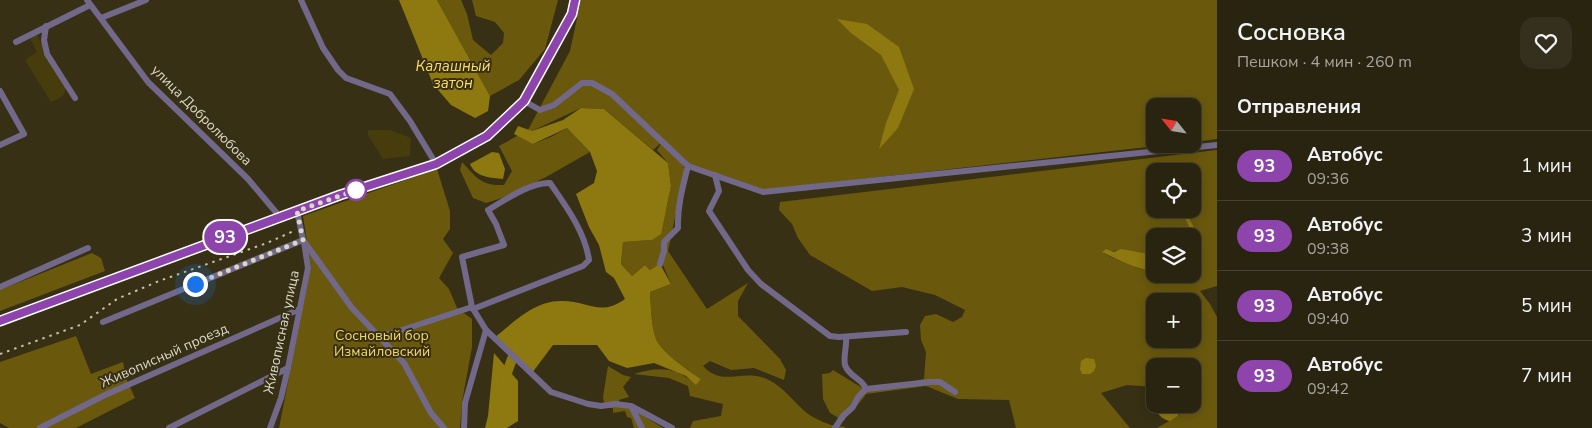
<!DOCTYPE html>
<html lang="ru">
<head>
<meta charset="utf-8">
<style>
  :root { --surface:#292410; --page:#35301e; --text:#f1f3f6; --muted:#a5a49f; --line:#454130 }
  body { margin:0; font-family:"Nunito Sans",sans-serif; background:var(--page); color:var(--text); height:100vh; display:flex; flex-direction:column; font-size:19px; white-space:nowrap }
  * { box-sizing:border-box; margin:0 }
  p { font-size:16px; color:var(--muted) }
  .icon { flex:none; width:28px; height:28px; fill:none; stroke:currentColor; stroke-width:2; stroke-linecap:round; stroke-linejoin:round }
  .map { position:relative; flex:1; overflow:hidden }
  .details { display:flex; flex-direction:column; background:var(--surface); width:375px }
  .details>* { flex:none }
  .badge { padding:0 10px; border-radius:16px; font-size:18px; line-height:32px }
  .needle { width:32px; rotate:300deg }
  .buttons { position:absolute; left:1146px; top:98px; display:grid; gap:10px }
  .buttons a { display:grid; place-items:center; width:55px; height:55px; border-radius:10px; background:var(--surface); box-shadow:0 2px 12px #0003,0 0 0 1px var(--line); font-size:25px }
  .you { position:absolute; width:25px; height:25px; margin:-12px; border:4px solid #fff; border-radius:50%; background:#1a73e8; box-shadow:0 0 0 8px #1a73e833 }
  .map>.badge { position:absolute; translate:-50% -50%; box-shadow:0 0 0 2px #fff }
  h2 { padding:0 20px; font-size:19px; line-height:45px }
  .round { display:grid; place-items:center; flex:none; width:52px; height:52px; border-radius:15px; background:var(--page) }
  .headline { display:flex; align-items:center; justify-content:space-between; height:85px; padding:0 20px }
  h1 { font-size:24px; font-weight:600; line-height:38px }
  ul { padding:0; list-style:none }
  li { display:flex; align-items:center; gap:15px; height:70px; padding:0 20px; border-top:1px solid var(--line) }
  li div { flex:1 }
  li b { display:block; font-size:19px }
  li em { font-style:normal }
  li .badge { min-width:55px; font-weight:700; text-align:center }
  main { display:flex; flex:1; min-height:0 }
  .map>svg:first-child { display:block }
  .green { fill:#473c0b }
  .forest { fill:#6a590d; fill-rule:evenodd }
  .water { fill:#8e7810 }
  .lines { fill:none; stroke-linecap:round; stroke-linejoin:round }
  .river { stroke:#8e7810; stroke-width:10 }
  .minor { stroke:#72698a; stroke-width:6 }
  .major { stroke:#b4a1e4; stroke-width:9 }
  .rail { stroke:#c5c0af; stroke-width:2; stroke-dasharray:2.5 5; stroke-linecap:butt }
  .line-casing { stroke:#fff; stroke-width:11 }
  .line { stroke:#8e44ad; stroke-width:8 }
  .walk { stroke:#dbd7c7; stroke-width:5; stroke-dasharray:0 9 }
  .stop-dot { fill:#fff; stroke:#8e44ad; stroke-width:2.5 }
  .labels { text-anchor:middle; stroke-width:4; stroke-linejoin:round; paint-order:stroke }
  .street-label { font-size:14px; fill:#dbd7c7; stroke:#373015 }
  .park-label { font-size:14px; fill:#f6d85d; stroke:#373015 }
  .water-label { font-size:15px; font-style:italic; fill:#fcde64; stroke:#373015 }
</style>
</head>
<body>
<main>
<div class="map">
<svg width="1217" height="428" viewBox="0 0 1217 428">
  <rect width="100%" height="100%" fill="#373015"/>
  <g class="green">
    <polygon points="36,33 43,46 42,52 65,86 65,92 62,97 51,102 25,60 37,52 30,38"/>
    <polygon points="368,130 390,130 411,138 410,156 383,159 368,135"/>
  </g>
  <g class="forest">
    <polygon points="437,0 461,0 467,14 473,40 491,55 503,43 504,33 495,22 476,16 472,0 558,0 545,49 519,80 490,96"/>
    <path d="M 581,0 L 1217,0 L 1217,139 L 1193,142 L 1192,106 L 1155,106 L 1155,144 L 1174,144 L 764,190 L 689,164 L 662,142 L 653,150 L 604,109 L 581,108 L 532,131 L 533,144 L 551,137 L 567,128 L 590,152 L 546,177 L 502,198 L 486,203 L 473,198 L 460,170 L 462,162 C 477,178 481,186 504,185 L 512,171 L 499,146 L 528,130 L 570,51 Z"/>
    <path d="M 661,144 L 682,163 L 685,170 L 668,251 L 707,309 L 748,283 L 738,301 L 738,316 L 780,359 L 786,370 L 784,380 L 754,368 L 731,370 L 710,361 L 703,366 C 722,386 738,371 761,377 C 785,384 795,407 813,417 C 819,420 825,423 831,425 C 837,427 841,425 846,428 L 690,428 L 693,421 L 721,416 L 723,404 L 690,396 L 688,386 L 669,378 L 634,374 C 660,366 675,367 696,384 L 701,379 C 689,371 661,352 656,339 C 651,325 651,307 650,292 L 671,284 L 663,265 L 650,270 L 645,265 L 632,276 L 621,264 L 623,242 L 652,240 L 666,210 L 671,186 L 668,163 L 657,150 Z"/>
    <path d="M 1217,150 L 1217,286 L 1200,291 L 1210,304 L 1217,317 L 1217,428 L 1157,428 L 1178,416 L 1186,404 L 1192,404 L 1192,366 L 1155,366 L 1155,387 L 1127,385 L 1101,393 L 1130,428 L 1016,428 L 1009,400 L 958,399 L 926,386 L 866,394 C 859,406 850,408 844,421 L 830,413 L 823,399 L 822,374 L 830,373 L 833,370 L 864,389 L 893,386 L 924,379 L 926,352 L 921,340 L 920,325 L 925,316 L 936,314 L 953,322 L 962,317 L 965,310 L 935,295 L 902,287 L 872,291 L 810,255 L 798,238 L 792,224 L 779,210 L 780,202 ZM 1155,171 L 1192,171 L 1192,209 L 1155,209 ZM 1182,211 L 1195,241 L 1193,245 L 1192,274 L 1155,274 L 1155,270 C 1140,272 1116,259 1103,253 L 1121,250 L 1155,255 L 1155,236 L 1189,236 L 1190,229 ZM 1155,301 L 1192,301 L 1192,339 L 1155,339 Z"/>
    <polygon points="437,169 450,211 450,229 443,239 453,253 439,278 449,289 457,308 472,319 472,347 462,402 460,428 279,428 311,267 303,216"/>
    <polygon points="92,253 101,258 105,271 0,311 0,290"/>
    <polygon points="76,336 91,374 123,362 126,378 135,398 76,428 9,428 0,423 0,362"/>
    <polygon points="608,366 623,375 631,377 623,387 629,397 619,400 621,406 632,409 663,428 634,428 631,418 627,417 625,411 613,413 613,408 605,408 603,397"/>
  </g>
  <g class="water">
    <polygon points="399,0 437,0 490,96 488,111 475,118 451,105 433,84"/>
    <polygon points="837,19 867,24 899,47 914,89 898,128 879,149 886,123 899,90 881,55 851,33"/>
    <path d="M 581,108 L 604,109 L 668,163 L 671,186 L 661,234 L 652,240 L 623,242 L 621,264 L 632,276 L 645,265 L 650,270 L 660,264 L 671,284 L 650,292 C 651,307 651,325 656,339 C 661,352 689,371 701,379 L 696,385 L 686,376 L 654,363 L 627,368 L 609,361 L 597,345 L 553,345 L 532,373 L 494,338 C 514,322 535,300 562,301 C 589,301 600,317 625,299 L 614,278 L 606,272 L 599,245 L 589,227 L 576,194 L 594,183 L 597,171 L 590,152 L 567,128 L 533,144 L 514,134 L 518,126 L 532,131 L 563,120 Z"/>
    <path d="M 492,152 L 499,153 L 505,169 L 503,179 C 491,178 475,177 470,164 Z"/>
    <path d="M 1181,209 C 1190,219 1200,231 1193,245 L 1192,236 L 1189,236 L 1190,229 Z"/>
    <path d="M 1106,249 L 1114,252 L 1121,249 L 1155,255 L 1155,270 C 1140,272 1116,259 1102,252 Z"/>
    <polygon points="494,353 518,381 518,421 507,428 485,428 488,416"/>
    <polygon points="1086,358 1094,359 1096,366 1094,371 1090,374 1082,374 1080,369 1081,361"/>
    <path d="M 1158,404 L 1178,404 L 1180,406 L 1178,416 L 1170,421 C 1161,419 1158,415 1156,407 Z"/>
  </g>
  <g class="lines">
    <polyline class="river" points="504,381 516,348"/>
    <g class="minor">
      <polyline points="87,0 148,82 248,179 280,217"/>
      <polyline points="301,0 323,48 338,70 346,78 390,94 410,121 436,164"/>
      <polyline points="101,18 146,0"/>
      <polyline points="46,26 44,40 47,54 75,98"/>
      <polyline points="16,42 90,5"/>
      <polyline points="0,91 24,134 0,145"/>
      <polyline points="524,101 540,110 554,105 582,83 592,83 612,94 688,166 763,192 1217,145"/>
      <polyline points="715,175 719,191 709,211 748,270 761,284 830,336 839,337 906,332"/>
      <polyline points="303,240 352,308 404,363 431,413 444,428"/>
      <path d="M 660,264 L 664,251 L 664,242 L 678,228 C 677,207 683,186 688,166"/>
      <polyline points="0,287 88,248"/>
      <path d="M 472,307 L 462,257 L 504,245 L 496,224 L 488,210 C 505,200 531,182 550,183 C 566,206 585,232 589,260 L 583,266 L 473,309"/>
      <polyline points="103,322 303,240 297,211"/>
      <polyline points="376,334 390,334 472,307 486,330 551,392 588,404 601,406 615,404 631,406 672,428"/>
      <path d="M 846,337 C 847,347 843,356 845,365 C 849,377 862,378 866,389"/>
      <polyline points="632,408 642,428"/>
      <polyline points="40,428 105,395 300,309"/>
      <polyline points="169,428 288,368"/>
      <polyline points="270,428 281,398 288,368 308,268 304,242"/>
      <polyline points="464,428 465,403 486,330"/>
      <polyline points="835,428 843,416 853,407 858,397 866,389 930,382 940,382 955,392"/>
    </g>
    <polyline class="major" points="0,321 340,195 436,164 487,136 524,101 572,14 575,0"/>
    <polyline class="rail" points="0,354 80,325 117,299 159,281 267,243 296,230"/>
  </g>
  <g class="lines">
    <defs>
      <polyline id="line" points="0,321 340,195 436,164 487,136 524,101 572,14 575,0"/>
    </defs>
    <use href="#line" class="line-casing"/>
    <use href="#line" class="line"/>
    <polyline class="walk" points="195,284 303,240 297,211 356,190"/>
  </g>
  <circle class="stop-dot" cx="356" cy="190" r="10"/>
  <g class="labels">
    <g class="street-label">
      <text transform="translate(202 115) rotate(45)" y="5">улица Добролюбова</text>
      <text transform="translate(281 332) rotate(-78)" y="5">Живописная улица</text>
      <text transform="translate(164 355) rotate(-24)" y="5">Живописный проезд</text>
    </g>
    <g class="park-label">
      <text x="382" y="340">Сосновый бор<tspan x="382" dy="16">Измайловский</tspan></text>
    </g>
    <g class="water-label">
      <text x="453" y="71">Калашный<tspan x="453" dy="17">затон</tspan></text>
    </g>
  </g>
</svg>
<div class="buttons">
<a><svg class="needle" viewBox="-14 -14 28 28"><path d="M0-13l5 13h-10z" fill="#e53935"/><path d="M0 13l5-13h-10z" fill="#a5a49f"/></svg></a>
<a><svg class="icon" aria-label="locate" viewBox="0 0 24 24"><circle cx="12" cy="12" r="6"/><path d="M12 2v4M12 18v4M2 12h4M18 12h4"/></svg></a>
<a><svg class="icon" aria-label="layers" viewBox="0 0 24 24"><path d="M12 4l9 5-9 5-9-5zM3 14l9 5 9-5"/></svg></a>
<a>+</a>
<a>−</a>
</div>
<div class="you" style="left:195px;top:284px"></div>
<b class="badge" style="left:225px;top:237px;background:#8e44ad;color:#fff">93</b>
</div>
<section class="details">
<div class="headline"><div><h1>Сосновка</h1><p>Пешком · 4 мин · 260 m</p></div><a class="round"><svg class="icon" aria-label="heart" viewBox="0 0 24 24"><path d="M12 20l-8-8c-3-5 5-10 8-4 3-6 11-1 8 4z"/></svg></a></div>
<h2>Отправления</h2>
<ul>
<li><span class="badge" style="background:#8e44ad;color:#fff">93</span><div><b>Автобус</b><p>09:36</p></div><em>1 мин</em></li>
<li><span class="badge" style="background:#8e44ad;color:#fff">93</span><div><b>Автобус</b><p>09:38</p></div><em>3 мин</em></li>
<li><span class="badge" style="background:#8e44ad;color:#fff">93</span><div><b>Автобус</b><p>09:40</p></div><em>5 мин</em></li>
<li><span class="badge" style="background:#8e44ad;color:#fff">93</span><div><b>Автобус</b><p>09:42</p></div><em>7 мин</em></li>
</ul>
</section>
</main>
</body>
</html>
